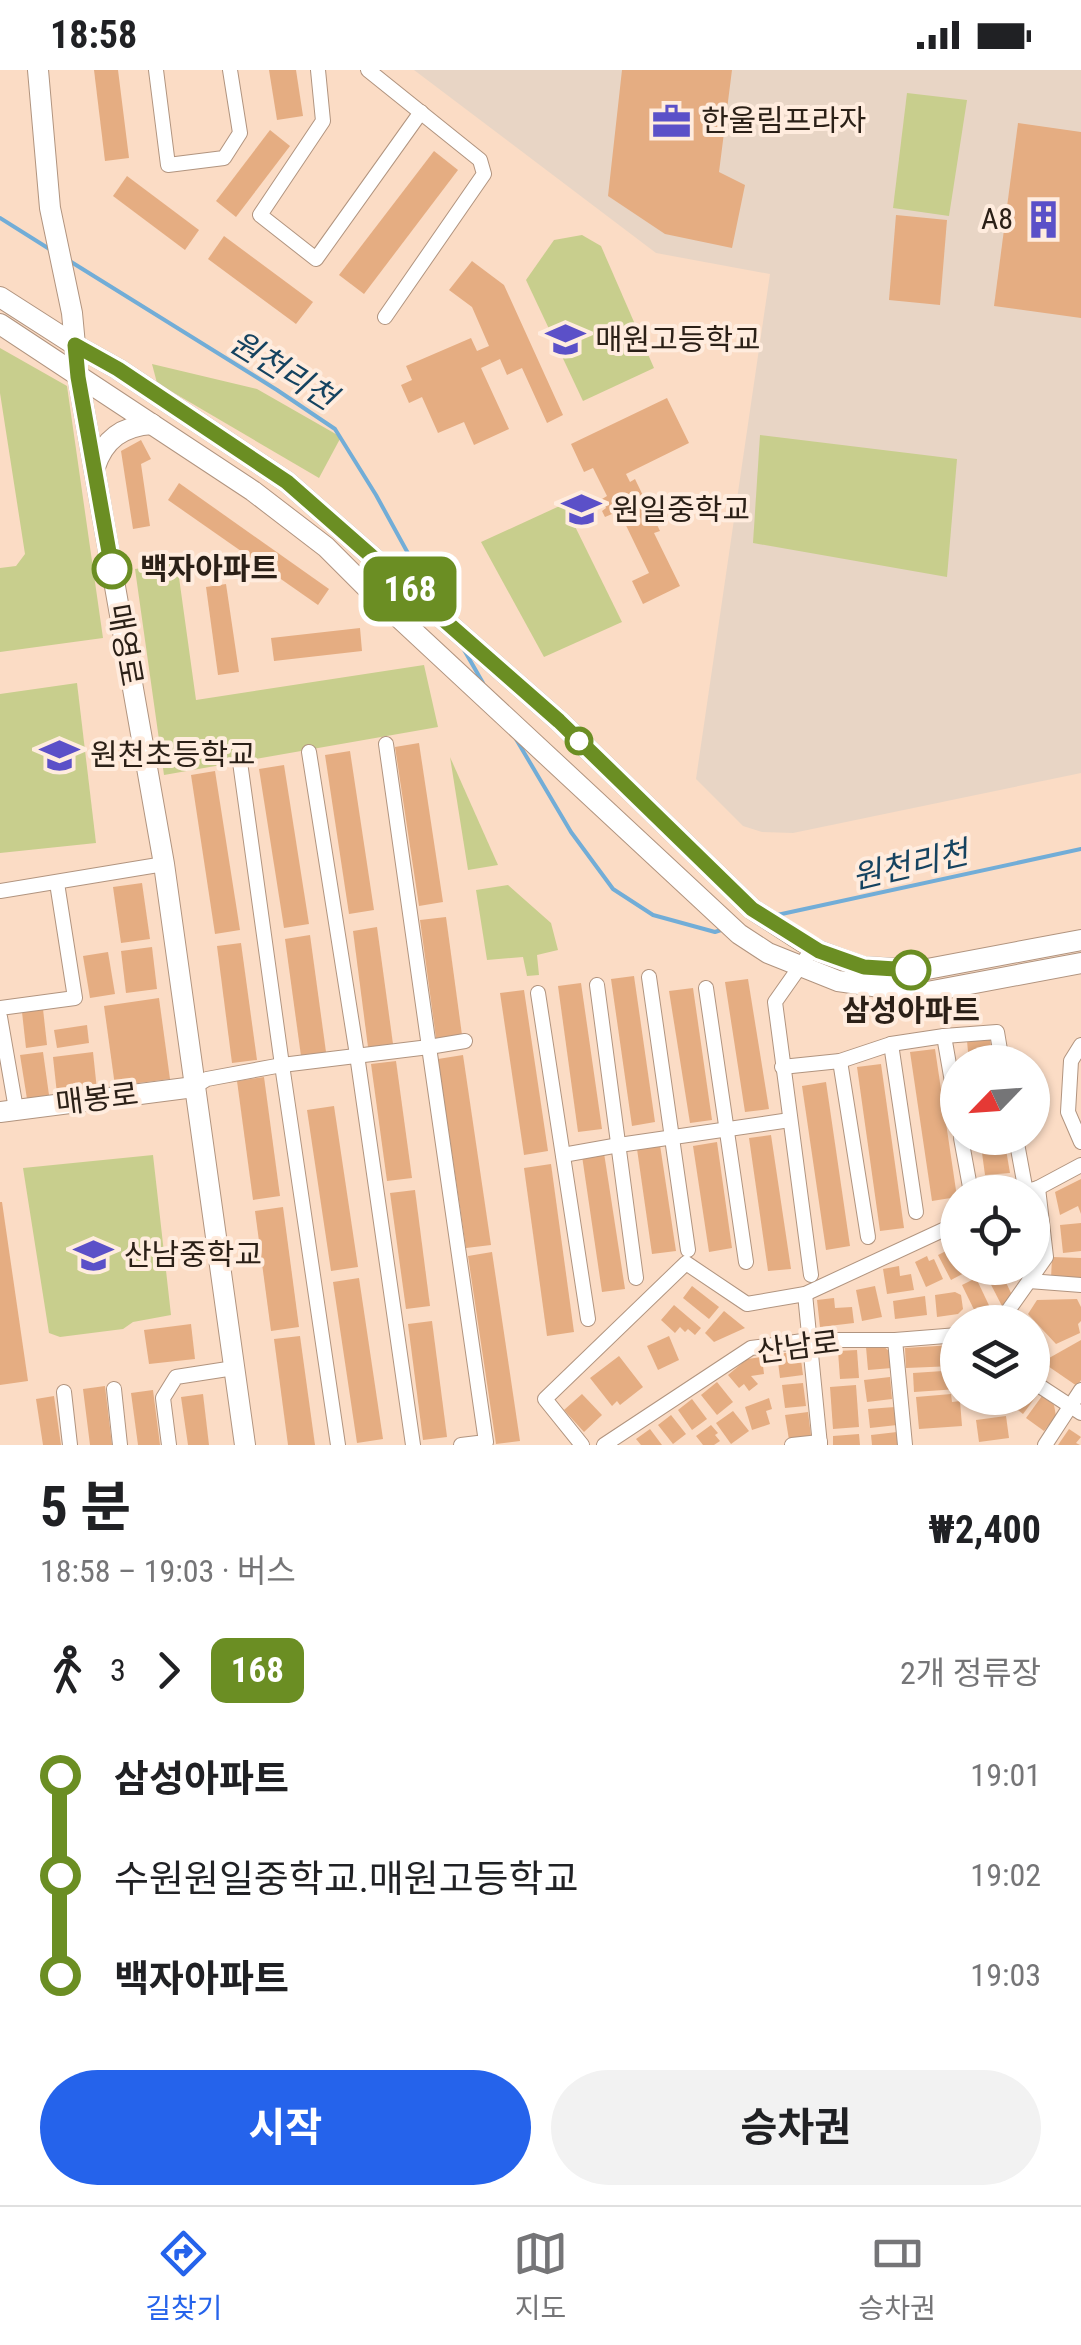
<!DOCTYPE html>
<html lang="ko">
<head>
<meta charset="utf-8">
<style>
  :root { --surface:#fff; --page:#f2f2f2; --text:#202124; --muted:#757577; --line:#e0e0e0; --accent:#2563eb }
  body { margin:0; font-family:"Roboto Condensed","Noto Sans KR",sans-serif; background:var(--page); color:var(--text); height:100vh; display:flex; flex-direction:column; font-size:38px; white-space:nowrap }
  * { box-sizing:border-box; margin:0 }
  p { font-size:32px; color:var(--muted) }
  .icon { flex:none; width:55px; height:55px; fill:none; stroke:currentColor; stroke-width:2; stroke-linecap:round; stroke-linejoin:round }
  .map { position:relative; height:1375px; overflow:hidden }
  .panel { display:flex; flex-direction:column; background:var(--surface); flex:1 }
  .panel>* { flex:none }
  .badge { padding:0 20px; border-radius:15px; font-size:35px; line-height:65px }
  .needle { width:65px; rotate:245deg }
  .buttons { position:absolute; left:940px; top:975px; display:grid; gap:20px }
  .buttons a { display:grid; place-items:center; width:110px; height:110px; border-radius:50%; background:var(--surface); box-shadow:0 2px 8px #0004; font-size:50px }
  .map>.badge { position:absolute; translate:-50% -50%; box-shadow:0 0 0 5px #fff }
  .legs { display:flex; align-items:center; gap:15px; height:110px; padding:0 40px; font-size:32px }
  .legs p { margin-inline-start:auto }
  .headline { display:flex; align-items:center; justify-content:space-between; height:170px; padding:0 40px }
  h1 { font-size:55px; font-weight:700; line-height:75px }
  .primary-button { display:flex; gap:20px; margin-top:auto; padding:20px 40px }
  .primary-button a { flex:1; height:115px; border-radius:60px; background:var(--accent); color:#fff; font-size:40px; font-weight:700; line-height:115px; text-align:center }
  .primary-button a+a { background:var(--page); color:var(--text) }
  ul { padding:0 40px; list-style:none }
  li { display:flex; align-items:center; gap:35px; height:100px; font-size:38px }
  li i { display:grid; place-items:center; width:15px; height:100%; margin:0 12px; background:currentColor }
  li i::after { content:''; width:25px; height:25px; margin:-12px; border:8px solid; border-radius:50%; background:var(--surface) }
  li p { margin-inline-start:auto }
  li:first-child i { background:linear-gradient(#0000 50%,currentColor 0) }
  li:last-child i { background:linear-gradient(currentColor 50%,#0000 0) }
  .status { display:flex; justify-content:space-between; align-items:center; height:70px; padding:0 50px; background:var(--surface); direction:ltr }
  .status svg { height:28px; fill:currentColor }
  .menu { display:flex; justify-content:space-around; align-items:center; height:140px; border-top:2px solid var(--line); background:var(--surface); font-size:28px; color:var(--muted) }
  .menu a { display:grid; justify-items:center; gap:5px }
  .menu .on { color:var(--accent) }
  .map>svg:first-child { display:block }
  .industrial { fill:#e8d5c5 }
  .green { fill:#c8ce8d }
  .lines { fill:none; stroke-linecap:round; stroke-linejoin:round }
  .stream { stroke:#72add7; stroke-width:4 }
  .building { fill:#e5ad82 }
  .street-casing { stroke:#b1947f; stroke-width:16 }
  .secondary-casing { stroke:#b1947f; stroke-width:22 }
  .street { stroke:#fff; stroke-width:14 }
  .secondary { stroke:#fff; stroke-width:20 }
  .line-1-casing { stroke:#fff; stroke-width:22 }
  .line-1 { stroke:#6b8e23; stroke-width:15 }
  .stop-1-dot { fill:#fff; stroke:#6b8e23; stroke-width:5 }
  .labels { text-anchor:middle; stroke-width:8; stroke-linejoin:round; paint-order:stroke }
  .poi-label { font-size:30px; fill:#2b2017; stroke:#ffecde; text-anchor:start }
  .stop-label { font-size:30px; font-weight:bold; fill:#2b2017; stroke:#ffecde; text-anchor:start }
  .street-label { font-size:30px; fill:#2b2017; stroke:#ffecde }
  .water-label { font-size:32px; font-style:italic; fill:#154360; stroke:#ffecde }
</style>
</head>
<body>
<div class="status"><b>18:58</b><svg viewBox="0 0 49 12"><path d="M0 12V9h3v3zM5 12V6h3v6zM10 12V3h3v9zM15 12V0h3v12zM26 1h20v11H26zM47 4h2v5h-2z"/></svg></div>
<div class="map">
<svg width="1081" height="1375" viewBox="0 0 1081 1375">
  <rect width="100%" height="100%" fill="#fbdcc5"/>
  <polygon class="industrial" points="414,0 1081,0 1081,703 793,763 762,762 743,756 696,709 770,204 656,183"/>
  <g class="green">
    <polygon points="907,23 967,30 949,146 893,138"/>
    <polygon points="582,165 601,176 654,298 583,331 526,210 554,170"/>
    <polygon points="0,278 67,316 103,568 0,582 0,498 16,496 25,484 0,323"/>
    <polygon points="152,294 257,319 341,367 319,408 157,313"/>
    <polygon points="760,365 957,389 947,507 753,473"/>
    <polygon points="564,434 622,552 544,587 481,472"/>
    <polygon points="177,493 196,630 424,595 438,657 164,705 135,499"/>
    <polygon points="77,613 96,773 0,783 0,624"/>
    <polygon points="450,687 498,795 468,800"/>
    <polygon points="508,815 551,853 558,880 537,885 539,905 527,906 523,887 487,890 476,820"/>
    <polygon points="153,1085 171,1245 133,1252 123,1259 60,1267 49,1263 23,1098"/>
  </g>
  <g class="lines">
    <g class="stream">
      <polyline points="0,148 51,180"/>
      <polyline points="68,190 277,320 335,359 376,425 432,527"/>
      <polyline points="463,578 483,613"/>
      <polyline points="516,669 571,762 613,819 653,845 715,862 724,859"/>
      <polyline points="777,845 1081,779"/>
    </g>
  </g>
  <g class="building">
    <polygon points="94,0 118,0 129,88 105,91"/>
    <polygon points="269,0 296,0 303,46 277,50"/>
    <polygon points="622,0 732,0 719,102 745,115 732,178 665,164 608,126"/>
    <polygon points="1018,53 1081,62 1081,248 994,236"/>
    <polygon points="270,60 290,76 236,147 216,131"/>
    <polygon points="434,81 458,100 364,224 339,205"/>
    <polygon points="127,106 199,160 185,180 113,126"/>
    <polygon points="896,145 947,150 940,235 889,230"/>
    <polygon points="224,166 313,232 296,254 208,189"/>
    <polygon points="472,191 504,215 563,345 547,353 522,298 507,305 500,289 481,298 509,359 474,375 464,352 438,363 422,327 409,333 401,315 412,310 406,296 471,268 477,281 489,276 472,237 449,220"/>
    <polygon points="667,328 689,373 626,404 630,412 635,409 660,461 654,463 680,516 643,534 632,511 649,503 619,441 605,447 602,441 606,438 602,429 607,426 593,398 584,402 571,374"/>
    <polygon points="141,370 151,389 141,394 150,456 133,459 121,381"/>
    <polygon points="179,413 329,519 318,535 168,430"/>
    <polygon points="226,514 239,602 218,605 206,517"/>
    <polygon points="360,558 362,581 274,591 271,568"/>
    <polygon points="419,673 443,832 419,836 395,677"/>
    <polygon points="350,681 374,840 349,844 325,685"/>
    <polygon points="284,695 309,854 284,858 259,699"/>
    <polygon points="215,701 240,860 215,864 191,705"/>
    <polygon points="142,813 150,869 121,873 113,817"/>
    <polygon points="446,847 462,965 436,968 420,850"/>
    <polygon points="377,857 393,974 368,977 353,861"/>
    <polygon points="310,865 326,982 301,986 285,869"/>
    <polygon points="241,873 257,990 232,993 217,876"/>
    <polygon points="152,877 157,919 126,923 121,881"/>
    <polygon points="108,882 115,924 90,928 83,886"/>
    <polygon points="634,906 655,1052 632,1056 611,909"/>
    <polygon points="748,909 769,1039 745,1042 725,912"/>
    <polygon points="581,913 602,1059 578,1062 558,916"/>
    <polygon points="693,918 712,1050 690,1053 669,921"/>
    <polygon points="524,920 548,1081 524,1085 500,923"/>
    <polygon points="159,928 170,1009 115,1016 104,936"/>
    <polygon points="43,939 47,975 26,978 22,942"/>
    <polygon points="87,955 89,973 57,978 54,960"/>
    <polygon points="990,968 993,992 969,992 967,971"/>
    <polygon points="935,979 957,1127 932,1131 910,982"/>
    <polygon points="43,982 49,1025 27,1029 20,985"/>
    <polygon points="93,982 97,1020 57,1024 53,987"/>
    <polygon points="463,985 491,1175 466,1178 438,989"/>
    <polygon points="396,991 412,1108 387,1111 371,994"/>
    <polygon points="881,994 904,1158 880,1161 857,997"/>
    <polygon points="264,1007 280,1126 253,1130 237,1011"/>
    <polygon points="826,1012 850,1176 826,1180 802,1016"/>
    <polygon points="334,1036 358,1197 331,1201 307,1040"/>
    <polygon points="771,1065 791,1199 768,1201 749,1068"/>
    <polygon points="980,1068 1004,1068 1010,1103 985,1105"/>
    <polygon points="717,1072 732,1178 709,1182 693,1076"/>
    <polygon points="660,1075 676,1181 652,1184 637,1079"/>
    <polygon points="604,1083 625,1219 602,1222 582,1086"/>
    <polygon points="551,1094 574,1262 547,1266 524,1098"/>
    <polygon points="1081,1109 1081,1144 1078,1136 1060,1145 1055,1122"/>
    <polygon points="415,1120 430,1236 406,1239 390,1123"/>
    <polygon points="0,1132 2,1132 28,1311 0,1315"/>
    <polygon points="283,1137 299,1257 271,1261 255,1141"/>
    <polygon points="1081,1153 1081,1181 1063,1183 1060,1155"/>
    <polygon points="956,1176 958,1198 966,1198 968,1201 951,1210 938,1185"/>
    <polygon points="492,1182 520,1371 496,1374 468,1186"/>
    <polygon points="927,1186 929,1191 934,1189 943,1209 926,1217 915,1192"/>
    <polygon points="1052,1187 1081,1188 1081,1210 1051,1209"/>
    <polygon points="899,1196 900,1206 911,1204 914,1220 887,1224 883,1199"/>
    <polygon points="999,1198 1012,1225 1003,1238 985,1203"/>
    <polygon points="359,1208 383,1369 357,1373 333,1212"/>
    <polygon points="976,1208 995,1248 985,1252 980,1252 962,1215"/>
    <polygon points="692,1216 719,1237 709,1249 683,1228"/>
    <polygon points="875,1216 882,1247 862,1251 856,1220"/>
    <polygon points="955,1222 961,1225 963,1239 958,1244 937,1247 935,1225"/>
    <polygon points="925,1226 927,1245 895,1249 893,1231"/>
    <polygon points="834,1228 835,1238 852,1237 854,1253 820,1257 817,1230"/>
    <polygon points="1077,1229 1081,1237 1081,1251 1078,1254 1080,1263 1056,1274 1028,1244 1037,1230"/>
    <polygon points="674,1235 701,1258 695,1265 688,1259 685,1262 680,1257 675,1263 661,1250"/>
    <polygon points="724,1241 745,1258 714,1272 705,1263"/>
    <polygon points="432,1251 447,1367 423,1370 408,1254"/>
    <polygon points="191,1254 195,1289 149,1294 144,1260"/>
    <polygon points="300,1266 315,1375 288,1375 274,1269"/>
    <polygon points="669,1266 679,1290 658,1300 647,1276"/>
    <polygon points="1081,1270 1081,1310 1077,1316 1042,1292"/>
    <polygon points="882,1275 890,1282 892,1298 868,1300 866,1277"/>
    <polygon points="953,1275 954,1296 906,1298 905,1278"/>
    <polygon points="857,1280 859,1308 840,1309 838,1281"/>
    <polygon points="794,1282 801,1290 803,1305 780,1308 777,1284"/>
    <polygon points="619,1286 643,1317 620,1335 617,1331 612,1336 590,1308"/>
    <polygon points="762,1287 764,1304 751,1306 758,1314 749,1321 744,1314 739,1318 728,1305 747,1289"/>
    <polygon points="958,1300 958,1319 914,1322 913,1303"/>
    <polygon points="890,1307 892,1329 867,1332 864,1310"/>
    <polygon points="717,1312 733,1332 717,1345 701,1325"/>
    <polygon points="803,1313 806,1336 785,1338 782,1315"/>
    <polygon points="856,1315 859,1357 833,1359 830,1317"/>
    <polygon points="105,1316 112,1375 90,1375 83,1319"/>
    <polygon points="1032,1319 1038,1324 1023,1344 1009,1333 1013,1328 1032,1328"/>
    <polygon points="153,1320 160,1375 138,1375 131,1323"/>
    <polygon points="203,1324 209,1375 188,1375 181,1327"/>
    <polygon points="582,1324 602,1345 584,1362 564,1340"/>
    <polygon points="951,1324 952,1332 960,1331 962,1356 919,1359 916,1327"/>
    <polygon points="54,1326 61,1375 43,1375 36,1329"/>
    <polygon points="1042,1326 1054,1335 1056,1346 1044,1361 1026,1348"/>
    <polygon points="769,1328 772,1339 766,1341 770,1354 752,1360 745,1337"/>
    <polygon points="692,1329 707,1349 692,1360 678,1340"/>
    <polygon points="895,1337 897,1355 870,1358 868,1339"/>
    <polygon points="733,1341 749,1361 731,1374 716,1353"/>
    <polygon points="808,1342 811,1366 789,1370 785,1345"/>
    <polygon points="671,1345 686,1364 673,1374 658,1355"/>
    <polygon points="1006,1346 1009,1368 979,1372 976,1350"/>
    <polygon points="711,1355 718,1363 715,1365 720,1371 714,1375 703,1375 696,1366"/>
    <polygon points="650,1359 662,1375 641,1375 636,1369"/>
    <polygon points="1069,1359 1081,1367 1076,1373 1080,1375 1058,1375"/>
    <polygon points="897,1362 898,1375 872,1375 871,1365"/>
    <polygon points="859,1364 860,1375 833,1375 833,1366"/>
  </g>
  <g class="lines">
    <defs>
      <g id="street">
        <polyline points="156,0 168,95 224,88 240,63 230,0"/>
        <polyline points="318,0 323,51 260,145 316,189 421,42"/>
        <polyline points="368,0 480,90 484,104 385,247"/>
        <polyline points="309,682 357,985 413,1375"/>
        <polyline points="240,692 282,995 338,1375"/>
        <polyline points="0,821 164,794"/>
        <polyline points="649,907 688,1180"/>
        <polyline points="597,915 636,1208"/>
        <polyline points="706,918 746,1192"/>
        <polyline points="538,923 588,1249"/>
        <polyline points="0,938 75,928 57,813"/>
        <polyline points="0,947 16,1039"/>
        <polyline points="944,966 958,1046"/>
        <polyline points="891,974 916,1142"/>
        <polyline points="1081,975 1071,991 1068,1042 1081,1072"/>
        <polyline points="840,991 868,1167"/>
        <polyline points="782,997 840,991 891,974 944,966 997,962 1002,992"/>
        <polyline points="194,1017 207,1009 282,995 429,977 386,674"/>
        <polyline points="961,1068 970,1117"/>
        <polyline points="1016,1068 1026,1122"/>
        <polyline points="563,1085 619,1075 790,1050"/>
        <polyline points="1024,1122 1038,1118 1081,1095"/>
        <polyline points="811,1205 775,932 813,878"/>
        <polyline points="1029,1211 1081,1215"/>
        <polyline points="805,1224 820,1375"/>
        <polyline points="1000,1252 1046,1187 1038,1118"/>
        <polyline points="895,1270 905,1375"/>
        <polyline points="1032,1311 1081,1343"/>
        <polyline points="114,1319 120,1375"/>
        <polyline points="64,1322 70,1375"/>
        <polyline points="169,1375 163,1328 176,1307 234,1298"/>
        <polyline points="461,1375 486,1372 429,977 465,971"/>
        <polyline points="582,1375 545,1329 686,1193 747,1234 805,1224 958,1153"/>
        <polyline points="604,1375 751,1278 810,1270 895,1270 958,1265"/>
        <polyline points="792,1375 820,1372"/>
        <polyline points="1045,1375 1081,1320"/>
      </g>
      <g id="secondary">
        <polyline points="38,0 50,138 72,243 78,307 164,794 245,1375"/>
        <polyline points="0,227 75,275 118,299 287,412 559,651 752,839 803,872 819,881 863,897 922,900 1081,870"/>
        <polyline points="0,254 253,421 326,477 368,519 739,864 768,883 838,911 922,923 1081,893"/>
        <path d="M 95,397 C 104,369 123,356 152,354"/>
        <polyline points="0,1042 194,1017"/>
      </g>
    </defs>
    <use href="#street" class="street-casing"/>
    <use href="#secondary" class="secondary-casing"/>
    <use href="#street" class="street"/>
    <use href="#secondary" class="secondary"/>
  </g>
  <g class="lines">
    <defs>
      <polyline id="line-1" points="112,499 78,307 75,275 118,299 287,412 559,651 752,839 819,881 864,897 911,900"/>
    </defs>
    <use href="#line-1" class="line-1-casing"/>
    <use href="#line-1" class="line-1"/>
  </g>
  <defs>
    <symbol id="office-bare" viewBox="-9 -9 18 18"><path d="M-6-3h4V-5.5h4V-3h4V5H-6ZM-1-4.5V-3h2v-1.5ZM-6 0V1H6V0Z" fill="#5b50c8" stroke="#ffecde" stroke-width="2.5" paint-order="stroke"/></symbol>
    <symbol id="building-bare" viewBox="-9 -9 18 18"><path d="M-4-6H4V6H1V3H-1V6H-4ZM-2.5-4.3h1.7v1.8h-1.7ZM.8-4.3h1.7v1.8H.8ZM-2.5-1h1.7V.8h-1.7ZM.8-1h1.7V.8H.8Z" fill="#5b50c8" stroke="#ffecde" stroke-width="2.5" paint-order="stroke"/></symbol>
    <symbol id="school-bare" viewBox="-9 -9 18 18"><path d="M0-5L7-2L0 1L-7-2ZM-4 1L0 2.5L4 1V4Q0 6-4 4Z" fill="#5b50c8" stroke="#ffecde" stroke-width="2.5" paint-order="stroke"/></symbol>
  </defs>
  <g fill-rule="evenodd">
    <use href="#office-bare" x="644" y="24" width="55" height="55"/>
    <use href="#building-bare" x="1016" y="122" width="55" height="55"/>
    <use href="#school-bare" x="538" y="242" width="55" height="55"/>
    <use href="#school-bare" x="554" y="412" width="55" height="55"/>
    <use href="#school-bare" x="32" y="658" width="55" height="55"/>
    <use href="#school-bare" x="66" y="1158" width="55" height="55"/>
  </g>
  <g class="stop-1-dot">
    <circle cx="112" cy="499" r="18"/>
    <circle cx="579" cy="671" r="12"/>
    <circle cx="911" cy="900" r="18"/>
  </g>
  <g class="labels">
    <g class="poi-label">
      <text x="701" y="61">한울림프라자</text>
      <text x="1013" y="159" text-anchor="end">A8</text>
      <text x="595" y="280">매원고등학교</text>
      <text x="612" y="450">원일중학교</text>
      <text x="90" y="695">원천초등학교</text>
      <text x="124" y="1195">산남중학교</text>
    </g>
    <g class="stop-label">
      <text x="140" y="509">백자아파트</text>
      <text x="911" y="951" text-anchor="middle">삼성아파트</text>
    </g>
    <g class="street-label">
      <text transform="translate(125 575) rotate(80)" y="10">매영로</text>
      <text transform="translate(97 1029) rotate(-7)" y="10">매봉로</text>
      <text transform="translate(798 1277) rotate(-7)" y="10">산남로</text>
    </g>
    <g class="water-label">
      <text transform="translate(283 300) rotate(32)" y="11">원천리천</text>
      <text transform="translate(910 795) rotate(-13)" y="11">원천리천</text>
    </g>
  </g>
</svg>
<div class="buttons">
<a><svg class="needle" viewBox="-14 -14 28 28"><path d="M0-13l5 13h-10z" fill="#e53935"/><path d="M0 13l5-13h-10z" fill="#757577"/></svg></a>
<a><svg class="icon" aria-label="locate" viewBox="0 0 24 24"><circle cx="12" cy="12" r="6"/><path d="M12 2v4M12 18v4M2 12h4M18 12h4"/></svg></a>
<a><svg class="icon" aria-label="layers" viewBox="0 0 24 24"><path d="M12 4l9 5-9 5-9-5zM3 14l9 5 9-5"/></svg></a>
</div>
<b class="badge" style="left:410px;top:519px;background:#6b8e23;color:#fff">168</b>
</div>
<section class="panel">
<div class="headline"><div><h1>5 분</h1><p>18:58 – 19:03 · 버스</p></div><b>₩2,400</b></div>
<div class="legs"><svg class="icon" aria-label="walk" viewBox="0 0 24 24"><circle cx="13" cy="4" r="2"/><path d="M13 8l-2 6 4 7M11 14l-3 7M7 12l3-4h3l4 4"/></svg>3<svg class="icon" aria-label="forward" viewBox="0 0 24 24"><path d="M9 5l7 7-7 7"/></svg><b class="badge" style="background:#6b8e23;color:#fff">168</b><p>2개 정류장</p></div>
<ul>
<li><i style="color:#6b8e23"></i><b>삼성아파트</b><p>19:01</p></li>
<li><i style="color:#6b8e23"></i><span>수원원일중학교.매원고등학교</span><p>19:02</p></li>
<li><i style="color:#6b8e23"></i><b>백자아파트</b><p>19:03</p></li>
</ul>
<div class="primary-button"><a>시작</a><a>승차권</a></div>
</section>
<nav class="menu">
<a class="on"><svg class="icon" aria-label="directions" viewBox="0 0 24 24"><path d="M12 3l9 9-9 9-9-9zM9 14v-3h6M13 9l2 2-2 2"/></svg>길찾기</a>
<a><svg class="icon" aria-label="map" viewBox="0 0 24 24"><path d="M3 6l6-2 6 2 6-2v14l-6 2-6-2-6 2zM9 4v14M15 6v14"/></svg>지도</a>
<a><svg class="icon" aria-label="tickets" viewBox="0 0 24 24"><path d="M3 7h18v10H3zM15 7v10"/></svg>승차권</a>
</nav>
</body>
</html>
